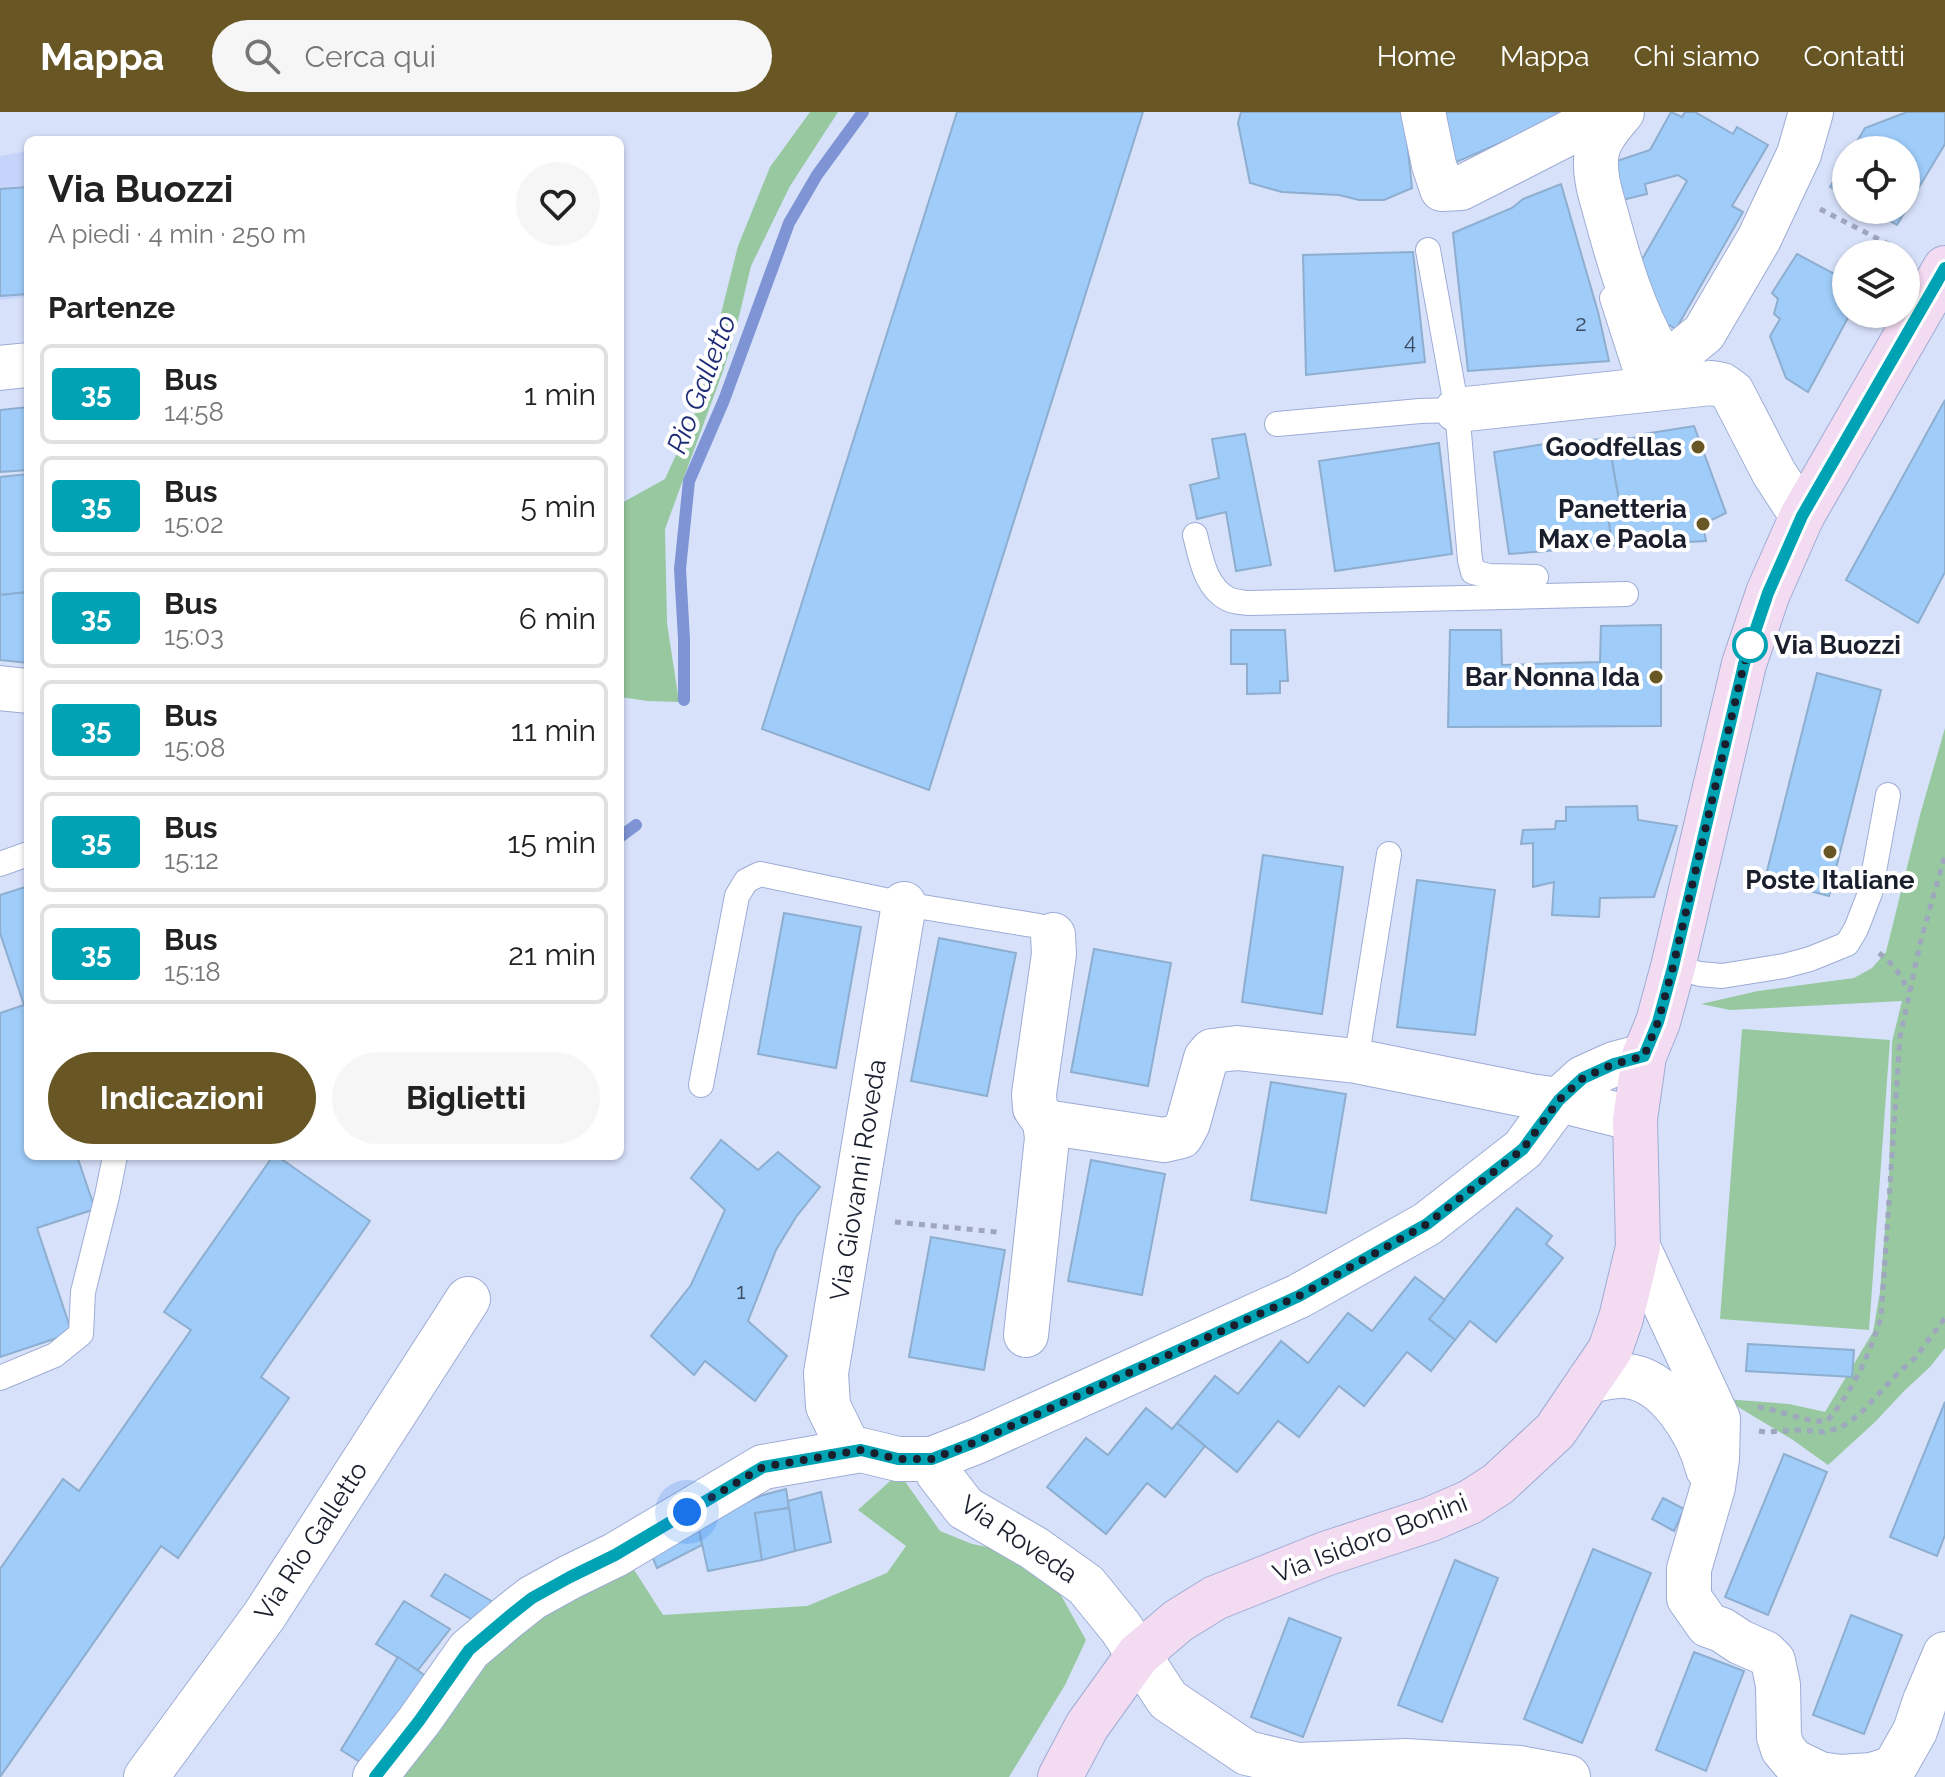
<!DOCTYPE html>
<html lang="it">
<head>
<meta charset="utf-8">
<style>
  :root { --surface:#fff; --page:#f6f6f6; --text:#222; --muted:#767676; --line:#e0e0e0; --accent:#685724 }
  body { margin:0; font-family:Raleway,sans-serif; background:var(--page); color:var(--text); height:100vh; display:flex; flex-direction:column; font-size:30px; white-space:nowrap }
  * { box-sizing:border-box; margin:0 }
  p { font-size:26px; color:var(--muted) }
  .icon { flex:none; width:44px; height:44px; fill:none; stroke:currentColor; stroke-width:2; stroke-linecap:round; stroke-linejoin:round }
  .map { position:relative; flex:1; overflow:hidden }
  .side { position:absolute; left:24px; top:24px; width:600px; height:1024px; display:flex; flex-direction:column; background:var(--surface); border-radius:12px; box-shadow:0 2px 6px #0004 }
  .side>* { flex:none }
  .badge { padding:0 16px; border-radius:6px; font-size:28px; line-height:52px }
  .buttons { position:absolute; left:1832px; top:24px; display:grid; gap:16px }
  .buttons a { display:grid; place-items:center; width:88px; height:88px; border-radius:50%; background:var(--surface); box-shadow:0 2px 6px #0004; font-size:40px }
  .you { position:absolute; width:40px; height:40px; margin:-20px; border:6px solid #fff; border-radius:50%; background:#1a73e8; box-shadow:0 0 0 12px #1a73e833 }
  .map>.badge { position:absolute; translate:-50% -50%; box-shadow:0 0 0 4px #fff }
  h2 { padding:0 24px; font-size:30px; line-height:72px }
  .round { display:grid; place-items:center; flex:none; width:84px; height:84px; border-radius:42px; background:var(--page) }
  .overview { display:flex; align-items:center; justify-content:space-between; height:136px; padding:0 24px }
  h1 { font-size:38px; font-weight:700; line-height:60px }
  .button { display:flex; gap:16px; margin-top:auto; padding:16px 24px }
  .button a { flex:1; height:92px; border-radius:48px; background:var(--accent); color:#fff; font-size:32px; font-weight:700; line-height:92px; text-align:center }
  .button a+a { background:var(--page); color:var(--text) }
  ul { padding:0; list-style:none }
  li { display:flex; align-items:center; gap:24px; height:100px; margin:0 16px 12px; padding:0 8px; border:4px solid var(--line); border-radius:12px }
  li div { flex:1 }
  li b { display:block; font-size:30px }
  li em { font-style:normal }
  li .badge { min-width:88px; font-weight:700; text-align:center }
  header { display:flex; align-items:center; gap:48px; box-sizing:border-box; height:112px; padding:0 40px; background:var(--accent); color:#fff }
  header strong { font-size:38px }
  nav { display:flex; gap:44px; margin-inline-start:auto; font-size:28px }
  .search { width:560px; height:72px; background:var(--page); display:flex; align-items:center; gap:20px; box-sizing:border-box; padding:0 28px; border-radius:44px; color:var(--muted); font-size:30px }
  .map>svg:first-child { display:block }
  .built { fill:#c6d4fb }
  .green { fill:#97c8a0 }
  .lines { fill:none; stroke-linecap:round; stroke-linejoin:round }
  .stream { stroke:#7f94d5; stroke-width:12 }
  .building { fill:#9fccf9; stroke:#8eaed0; stroke-width:2 }
  .lane-casing { stroke:#9eacd5; stroke-width:26 }
  .street-casing { stroke:#9eacd5; stroke-width:46 }
  .secondary-casing { stroke:#9eacd5; stroke-width:46 }
  .path { stroke:#9ea7bd; stroke-width:5; stroke-dasharray:6 6; stroke-linecap:butt }
  .lane { stroke:#fff; stroke-width:24 }
  .street { stroke:#fff; stroke-width:44 }
  .secondary { stroke:#f3dbf1; stroke-width:44 }
  .line-casing { stroke:#fff; stroke-width:18 }
  .line { stroke:#00a3b4; stroke-width:12 }
  .walk { stroke:#1a1f2e; stroke-width:8; stroke-dasharray:0 14.4 }
  .poi-dot { fill:#685724; stroke:#fff; stroke-width:3 }
  .stop-dot { fill:#fff; stroke:#00a3b4; stroke-width:4 }
  .labels { text-anchor:middle; stroke-width:8; stroke-linejoin:round; paint-order:stroke }
  .number-label { font-size:22px; fill:#3b4a61 }
  .poi-label { font-size:26px; font-weight:bold; fill:#1a1f2e; stroke:#fff; text-anchor:end }
  .stop-label { font-size:26px; font-weight:bold; fill:#1a1f2e; stroke:#fff; text-anchor:start }
  .street-label { font-size:26px; fill:#1a1f2e; stroke:#fff }
  .water-label { font-size:28px; font-style:italic; fill:#1f2d79; stroke:#fff }
</style>
</head>
<body>
<header>
<strong>Mappa</strong>
<div class="search"><svg class="icon" aria-label="search" viewBox="0 0 24 24"><circle cx="10" cy="10" r="6"/><path d="M15 15l6 6"/></svg>Cerca qui</div>
<nav><a>Home</a><a>Mappa</a><a>Chi siamo</a><a>Contatti</a></nav>
</header>
<div class="map">
<svg width="1945" height="1665" viewBox="0 0 1945 1665">
  <rect width="100%" height="100%" fill="#d7e1fa"/>
  <polygon class="built" points="28,39 28,185 0,188 0,44"/>
  <g class="green">
    <polygon points="810,0 838,0 790,74 751,154 736,217 723,259 665,417 667,511 679,590 648,589 620,585 620,392 665,367 697,297 738,134 770,55"/>
    <polygon points="1945,616 1945,1236 1930,1255 1905,1278 1875,1310 1828,1353 1793,1328 1725,1287 1789,1292 1825,1300 1873,1220 1880,1180 1889,1067 1892,930 1902,889 1730,898 1701,892 1758,879 1854,866 1872,856 1886,840 1920,703"/>
    <polygon points="1742,917 1890,928 1869,1218 1720,1207"/>
    <polygon points="899,1361 940,1419 972,1432 993,1436 1058,1478 1086,1528 1065,1573 1009,1665 391,1665 485,1538 631,1453 663,1503 807,1494 887,1461 906,1434 858,1398"/>
  </g>
  <g class="lines">
    <g class="stream">
      <polyline points="684,588 684,527 680,457 689,369 724,288 789,111 817,63 863,0"/>
      <polyline points="620,725 636,713"/>
    </g>
  </g>
  <g class="building">
    <polygon points="957,0 1143,0 929,678 762,617"/>
    <polygon points="1241,0 1404,0 1412,76 1384,88 1359,88 1339,83 1282,80 1250,71 1238,11"/>
    <polygon points="1438,0 1572,0 1454,51"/>
    <polygon points="1671,0 1682,5 1685,0 1695,0 1733,22 1737,15 1768,33 1732,94 1743,100 1676,217 1657,206 1640,151 1687,69 1678,63 1645,72 1647,82 1622,88 1611,51 1650,38"/>
    <polygon points="1907,0 1945,0 1945,32 1906,97 1906,38 1852,38 1865,16"/>
    <polygon points="1846,49 1846,84 1830,75"/>
    <polygon points="1561,72 1598,200 1609,249 1468,259 1453,121 1512,96 1523,87"/>
    <polygon points="28,75 28,182 0,184 0,77"/>
    <polygon points="1871,98 1906,98 1897,113"/>
    <polygon points="1413,140 1425,250 1306,263 1303,143"/>
    <polygon points="1797,142 1846,168 1846,202 1850,202 1808,280 1786,266 1770,224 1780,207 1774,202 1778,187 1772,181"/>
    <polygon points="1945,288 1945,460 1918,511 1846,468"/>
    <polygon points="28,295 28,358 0,360 0,298"/>
    <polygon points="1694,314 1726,401 1703,412 1706,429 1612,434 1608,403 1621,400 1608,327 1633,326 1644,322"/>
    <polygon points="1245,322 1271,453 1236,459 1226,400 1197,407 1190,373 1219,366 1212,327"/>
    <polygon points="1608,327 1621,400 1608,403 1612,434 1509,442 1494,340 1563,329"/>
    <polygon points="1439,331 1452,442 1335,459 1319,349"/>
    <polygon points="28,362 28,480 0,483 0,365"/>
    <polygon points="28,480 28,551 0,548 0,483"/>
    <polygon points="1661,513 1661,614 1448,615 1450,518 1501,518 1502,553 1600,550 1601,514"/>
    <polygon points="1231,518 1285,518 1288,569 1280,569 1280,581 1247,582 1247,552 1231,552"/>
    <polygon points="1817,561 1881,578 1829,784 1765,767"/>
    <polygon points="1637,694 1638,708 1677,714 1654,785 1600,786 1599,805 1552,803 1554,770 1533,775 1533,731 1521,732 1523,718 1555,717 1556,709 1566,709 1566,695"/>
    <polygon points="1263,743 1343,755 1322,902 1242,890"/>
    <polygon points="1417,768 1495,778 1475,923 1397,915"/>
    <polygon points="28,774 28,1044 77,1044 95,1097 37,1116 72,1221 0,1245 0,901 24,893 0,821 0,783"/>
    <polygon points="784,801 861,815 836,956 758,942"/>
    <polygon points="939,826 1016,841 987,984 911,969"/>
    <polygon points="1094,837 1171,851 1148,974 1071,960"/>
    <polygon points="1271,970 1346,982 1326,1101 1251,1088"/>
    <polygon points="721,1028 758,1058 778,1040 820,1075 796,1105 776,1138 748,1209 787,1244 755,1289 705,1249 694,1263 651,1224 691,1173 725,1098 691,1066"/>
    <polygon points="273,1044 277,1044 370,1109 261,1265 289,1286 178,1446 161,1434 0,1665 0,1457 63,1367 79,1379 191,1218 164,1200"/>
    <polygon points="1091,1048 1165,1062 1142,1183 1068,1169"/>
    <polygon points="1517,1096 1552,1124 1546,1132 1563,1146 1496,1230 1470,1209 1455,1228 1429,1207"/>
    <polygon points="931,1125 1005,1138 984,1258 909,1245"/>
    <polygon points="1415,1165 1445,1188 1429,1207 1455,1228 1431,1259 1407,1240 1364,1294 1339,1274 1299,1325 1278,1309 1237,1360 1177,1311 1215,1264 1238,1282 1281,1229 1308,1251 1348,1201 1372,1219"/>
    <polygon points="1748,1232 1854,1238 1852,1265 1746,1259"/>
    <polygon points="1945,1290 1945,1423 1937,1444 1890,1425"/>
    <polygon points="1146,1296 1172,1317 1177,1311 1205,1334 1165,1385 1147,1371 1106,1422 1047,1375 1086,1326 1108,1343"/>
    <polygon points="1784,1342 1827,1360 1768,1503 1725,1485"/>
    <polygon points="786,1377 789,1396 755,1401 762,1448 708,1459 697,1409 763,1383"/>
    <polygon points="821,1380 831,1430 795,1439 788,1389"/>
    <polygon points="1663,1386 1684,1397 1674,1419 1652,1407"/>
    <polygon points="789,1396 795,1439 762,1448 755,1401"/>
    <polygon points="697,1409 702,1433 657,1456 649,1437"/>
    <polygon points="1593,1437 1651,1461 1582,1631 1524,1607"/>
    <polygon points="1455,1448 1498,1466 1442,1610 1398,1593"/>
    <polygon points="445,1462 493,1490 480,1512 431,1484"/>
    <polygon points="404,1489 450,1517 418,1558 376,1532"/>
    <polygon points="1851,1503 1902,1523 1864,1622 1813,1603"/>
    <polygon points="1289,1506 1341,1526 1303,1625 1251,1605"/>
    <polygon points="1694,1540 1744,1559 1706,1659 1656,1638"/>
    <polygon points="398,1545 433,1569 371,1657 341,1638"/>
  </g>
  <g class="lines">
    <defs>
      <g id="lane">
        <polyline points="1428,138 1457,298 1470,448 1473,460 1489,464 1536,465"/>
        <polyline points="1612,186 1642,279"/>
        <polyline points="1277,312 1420,299 1457,298"/>
        <path d="M 1195,423 C 1201,446 1205,475 1228,487 C 1234,490 1242,490 1248,491 L 1626,482"/>
        <polyline points="0,752 28,742"/>
        <polyline points="1673,855 1700,862 1722,864 1784,854 1810,847 1847,832 1856,817 1870,781 1888,683"/>
        <polyline points="1356,949 1389,742"/>
        <polyline points="701,973 737,784 746,769 760,762 904,792 1039,814 1053,823"/>
        <polyline points="0,1266 55,1243 81,1222 83,1180 107,1084 115,1044"/>
      </g>
      <g id="street">
        <polyline points="1423,0 1434,53 1442,77 1461,76 1610,0"/>
        <path d="M 1622,0 C 1611,13 1596,29 1596,48 C 1595,66 1601,84 1606,102 C 1619,150 1633,198 1658,241 L 1677,243 L 1704,221 L 1759,127 L 1799,42 L 1811,0"/>
        <polyline points="0,256 28,253"/>
        <polyline points="1457,298 1711,271 1722,273 1732,280 1774,361 1802,404"/>
        <polyline points="0,576 28,579"/>
        <polyline points="1045,1010 1164,1028 1181,1024 1188,1011 1206,946 1212,939 1237,936 1356,949 1530,984 1559,988 1635,1007"/>
        <polyline points="1638,1135 1718,1307 1717,1347 1713,1375 1689,1457 1689,1486 1708,1513 1722,1518 1740,1530 1765,1541 1773,1549 1778,1573 1779,1625 1783,1637 1793,1649 1820,1662 1840,1665 1872,1663 1894,1656 1915,1619 1925,1589 1945,1542"/>
        <polyline points="1026,1223 1047,1026 1045,1010 1035,996 1034,982 1054,842 1053,823"/>
        <path d="M 1589,1269 C 1601,1267 1614,1263 1626,1264 C 1667,1267 1699,1322 1708,1357"/>
        <polyline points="850,1339 828,1294 826,1261 904,792"/>
        <polyline points="932,1347 938,1361 965,1396 1034,1436 1086,1473 1121,1516 1168,1588 1247,1641 1297,1653 1406,1649 1520,1656 1568,1665"/>
        <polyline points="146,1665 264,1504 468,1187"/>
        <polyline points="375,1665 419,1609 469,1538 508,1505 532,1486 570,1465 615,1443 763,1355 861,1338 898,1347 932,1347 978,1329 1299,1184 1427,1112 1523,1037 1559,988 1583,966 1614,952 1644,944"/>
      </g>
      <polyline id="secondary" points="1060,1665 1087,1614 1138,1543 1178,1509 1215,1486 1325,1442 1431,1407 1470,1390 1498,1372 1555,1319 1610,1238 1621,1206 1638,1135 1635,1007 1644,944 1658,910 1673,855 1744,552 1768,481 1802,404 1945,156"/>
    </defs>
    <use href="#lane" class="lane-casing"/>
    <use href="#street" class="street-casing"/>
    <use href="#secondary" class="secondary-casing"/>
    <g class="path">
      <polyline points="1820,97 1888,132 1883,142"/>
      <path d="M 1879,841 C 1893,852 1902,863 1908,880"/>
      <polyline points="895,1110 997,1120"/>
      <path d="M 1758,1295 C 1780,1298 1806,1311 1827,1309 C 1853,1279 1869,1243 1881,1206 L 1900,925 L 1921,828 L 1945,743"/>
      <polyline points="1759,1319 1765,1320 1800,1318 1824,1320 1840,1316 1859,1303 1898,1261 1915,1246 1945,1206"/>
    </g>
    <use href="#lane" class="lane"/>
    <use href="#street" class="street"/>
    <use href="#secondary" class="secondary"/>
  </g>
  <g class="lines">
    <defs>
      <polyline id="line" points="375,1665 419,1609 469,1538 508,1505 532,1486 570,1465 615,1443 763,1355 861,1338 898,1347 932,1347 978,1329 1299,1184 1427,1112 1523,1037 1559,988 1583,966 1614,952 1644,944 1658,910 1673,855 1744,552 1768,481 1802,404 1945,156"/>
    </defs>
    <use href="#line" class="line-casing"/>
    <use href="#line" class="line"/>
    <polyline class="walk" points="687,1400 763,1355 861,1338 898,1347 932,1347 978,1329 1299,1184 1427,1112 1523,1037 1559,988 1583,966 1614,952 1644,944 1658,910 1673,855 1744,552 1752,528 1750,533"/>
  </g>
  <g class="poi-dot">
    <circle cx="1698" cy="335" r="8"/>
    <circle cx="1703" cy="412" r="8"/>
    <circle cx="1656" cy="565" r="8"/>
    <circle cx="1830" cy="740" r="8"/>
  </g>
  <circle class="stop-dot" cx="1750" cy="533" r="16"/>
  <g class="labels">
    <g class="number-label">
      <text x="1581" y="219">2</text>
      <text x="1410" y="237">4</text>
      <text x="741" y="1187">1</text>
    </g>
    <g class="poi-label">
      <text x="1682" y="344">Goodfellas</text>
      <text x="1687" y="406">Panetteria<tspan x="1687" dy="30">Max e Paola</tspan></text>
      <text x="1640" y="574">Bar Nonna Ida</text>
      <text x="1830" y="777" text-anchor="middle">Poste Italiane</text>
    </g>
    <g class="stop-label">
      <text x="1774" y="542">Via Buozzi</text>
    </g>
    <g class="street-label">
      <text transform="translate(858 1068) rotate(-81)" y="9">Via Giovanni Roveda</text>
      <text transform="translate(1370 1426) rotate(-21)" y="9">Via Isidoro Bonini</text>
      <text transform="translate(1019 1427) rotate(34)" y="9">Via Roveda</text>
      <text transform="translate(311 1429) rotate(-57)" y="9">Via Rio Galletto</text>
    </g>
    <g class="water-label">
      <text transform="translate(701 272) rotate(-69)" y="10">Rio Galletto</text>
    </g>
  </g>
</svg>
<div class="buttons">
<a><svg class="icon" aria-label="locate" viewBox="0 0 24 24"><circle cx="12" cy="12" r="6"/><path d="M12 2v4M12 18v4M2 12h4M18 12h4"/></svg></a>
<a><svg class="icon" aria-label="layers" viewBox="0 0 24 24"><path d="M12 4l9 5-9 5-9-5zM3 14l9 5 9-5"/></svg></a>
</div>
<div class="you" style="left:687px;top:1400px"></div>
<section class="side">
<div class="overview"><div><h1>Via Buozzi</h1><p>A piedi · 4 min · 250 m</p></div><a class="round"><svg class="icon" aria-label="heart" viewBox="0 0 24 24"><path d="M12 20l-8-8c-3-5 5-10 8-4 3-6 11-1 8 4z"/></svg></a></div>
<h2>Partenze</h2>
<ul>
<li><span class="badge" style="background:#00a3b4;color:#fff">35</span><div><b>Bus</b><p>14:58</p></div><em>1 min</em></li>
<li><span class="badge" style="background:#00a3b4;color:#fff">35</span><div><b>Bus</b><p>15:02</p></div><em>5 min</em></li>
<li><span class="badge" style="background:#00a3b4;color:#fff">35</span><div><b>Bus</b><p>15:03</p></div><em>6 min</em></li>
<li><span class="badge" style="background:#00a3b4;color:#fff">35</span><div><b>Bus</b><p>15:08</p></div><em>11 min</em></li>
<li><span class="badge" style="background:#00a3b4;color:#fff">35</span><div><b>Bus</b><p>15:12</p></div><em>15 min</em></li>
<li><span class="badge" style="background:#00a3b4;color:#fff">35</span><div><b>Bus</b><p>15:18</p></div><em>21 min</em></li>
</ul>
<div class="button"><a>Indicazioni</a><a>Biglietti</a></div>
</section>
</div>
</body>
</html>
